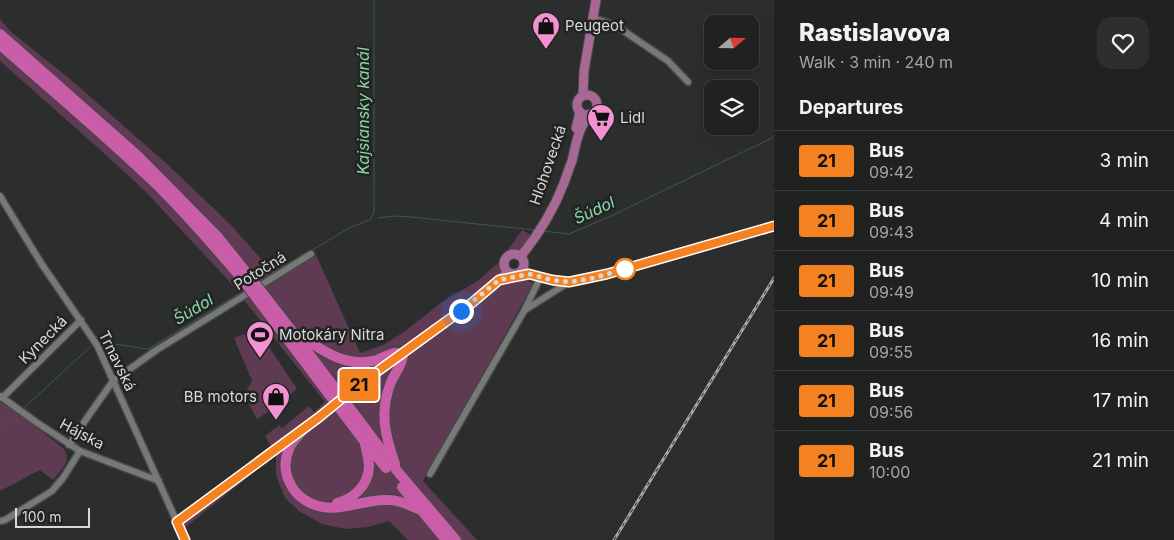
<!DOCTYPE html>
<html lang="en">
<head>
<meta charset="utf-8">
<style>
  :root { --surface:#202221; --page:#2d2f2e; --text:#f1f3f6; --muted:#a2a4a5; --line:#3d3f3f }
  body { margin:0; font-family:Inter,sans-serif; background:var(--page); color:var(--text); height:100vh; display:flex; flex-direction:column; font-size:19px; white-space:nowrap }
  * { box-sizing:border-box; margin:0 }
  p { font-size:16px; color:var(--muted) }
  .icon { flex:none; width:28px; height:28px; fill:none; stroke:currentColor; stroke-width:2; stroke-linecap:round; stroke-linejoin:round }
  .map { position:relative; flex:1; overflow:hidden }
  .panel { display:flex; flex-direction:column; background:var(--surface); width:400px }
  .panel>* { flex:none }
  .badge { padding:0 10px; border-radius:4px; font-size:18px; line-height:32px }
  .needle { width:32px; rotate:70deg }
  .controls { position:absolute; left:704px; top:15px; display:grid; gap:10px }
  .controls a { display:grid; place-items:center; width:55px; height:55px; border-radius:10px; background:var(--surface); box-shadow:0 5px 20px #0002,0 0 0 1px var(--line); font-size:25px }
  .scale { position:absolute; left:15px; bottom:12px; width:75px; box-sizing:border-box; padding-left:5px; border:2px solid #d7d9d8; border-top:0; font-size:14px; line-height:18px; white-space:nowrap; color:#d7d9d8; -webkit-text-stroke:4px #212422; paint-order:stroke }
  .you { position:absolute; width:25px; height:25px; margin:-12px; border:4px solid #fff; border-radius:50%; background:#1a73e8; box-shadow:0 0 0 8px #1a73e833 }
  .map>.badge { position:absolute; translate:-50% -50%; box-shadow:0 0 0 2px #fff }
  h2 { padding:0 25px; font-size:19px; line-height:45px }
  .round { display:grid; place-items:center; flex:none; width:52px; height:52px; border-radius:15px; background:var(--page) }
  .headline { display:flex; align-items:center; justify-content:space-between; height:85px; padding:0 25px }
  h1 { font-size:24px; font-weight:800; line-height:38px }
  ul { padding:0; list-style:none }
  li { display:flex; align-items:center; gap:15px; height:60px; padding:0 25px; border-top:1px solid var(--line) }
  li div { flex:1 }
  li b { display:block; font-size:19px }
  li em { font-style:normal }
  li .badge { min-width:55px; font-weight:700; text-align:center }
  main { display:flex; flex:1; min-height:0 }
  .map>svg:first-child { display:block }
  .green { fill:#5e3b52 }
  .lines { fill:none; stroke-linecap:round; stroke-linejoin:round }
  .stream { stroke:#43554b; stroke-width:1 }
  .minor-casing { stroke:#464947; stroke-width:9 }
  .major-casing { stroke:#464947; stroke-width:11 }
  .highway-casing { stroke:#464947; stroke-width:12 }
  .minor { stroke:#767977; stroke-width:6 }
  .major { stroke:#a86894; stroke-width:9 }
  .highway { stroke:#c95da8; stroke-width:10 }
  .rail-casing { stroke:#a7a9a8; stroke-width:3 }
  .rail { stroke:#212422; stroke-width:1; stroke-dasharray:4; stroke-linecap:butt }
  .major-bridge-casing { stroke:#464947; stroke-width:11; stroke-linecap:butt }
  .highway-bridge-casing { stroke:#464947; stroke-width:12; stroke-linecap:butt }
  .major-bridge { stroke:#a86894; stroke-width:9 }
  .highway-bridge { stroke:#c95da8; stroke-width:10 }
  .line-casing { stroke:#fff; stroke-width:11 }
  .line { stroke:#f58220; stroke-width:8 }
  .walk { stroke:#d7d9d8; stroke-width:5; stroke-dasharray:0 9 }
  .stop-dot { fill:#fff; stroke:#f58220; stroke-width:2.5 }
  .labels { text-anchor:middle; stroke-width:5; stroke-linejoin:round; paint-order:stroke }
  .poi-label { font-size:15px; fill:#d7d9d8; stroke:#212422; text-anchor:start }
  .street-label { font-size:15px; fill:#d7d9d8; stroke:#212422 }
  .water-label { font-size:16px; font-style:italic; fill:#8ad7a8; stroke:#212422 }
</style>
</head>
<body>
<main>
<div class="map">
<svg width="774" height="540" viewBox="0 0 774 540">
  <rect width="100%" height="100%" fill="#2b2e2c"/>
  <g class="green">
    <polygon points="0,19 10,31 70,79 166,163 230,224 269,268 316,255 360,353 383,345 404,332 442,302 479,280 500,261 522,230 531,235 507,266 533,284 423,481 477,540 408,540 389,521 368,527 345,529 322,524 300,512 285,498 276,475 276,454 177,534 172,521 271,447 265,436 279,425 282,428 309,406 314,412 325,402 228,280 145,191 96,146 0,61"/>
    <polygon points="257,329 297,389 271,410 257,419 244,395 252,381 234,338"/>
    <path d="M 0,399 L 63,448 C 73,460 61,470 53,480 L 40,470 L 0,491 Z"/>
  </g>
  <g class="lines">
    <g class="stream">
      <polyline points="378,218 394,216 411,217 534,230"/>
      <polyline points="543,231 569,234 611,216 774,137"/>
      <polyline points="259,282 349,228 370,220 374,212 374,0"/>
      <polyline points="100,342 148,349 245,290"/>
      <polyline points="23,409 91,346"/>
      <polyline points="0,426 18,415"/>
    </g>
    <defs>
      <g id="minor">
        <polyline points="593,18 615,25 668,61 688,82"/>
        <polyline points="0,196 41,263 97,345 185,540"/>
        <path d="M 522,270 C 550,286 578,282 607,274 L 774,226"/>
        <polyline points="525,310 569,282"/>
        <polyline points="0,396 36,422 80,451 159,481"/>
        <polyline points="2,398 81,320"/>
        <polyline points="69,445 89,415 113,381 155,351 311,254"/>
        <polyline points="430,474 524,311 540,278"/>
        <polyline points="0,521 5,520 52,491 63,478 80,451"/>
        <polyline points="177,522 299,432"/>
      </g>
      <g id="major">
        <circle cx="587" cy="105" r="10"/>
        <polyline points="583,95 584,71 596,0"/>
        <polyline points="576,128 580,112"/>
        <circle cx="514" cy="264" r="10"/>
        <path d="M 521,256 C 539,234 554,209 564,183 C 567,175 569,168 572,161 C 576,144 578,128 590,114"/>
        <polyline points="361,384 473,302 491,287 508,272"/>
        <path d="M 289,449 C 297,436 306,427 318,418"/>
      </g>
      <g id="highway">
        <polyline points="0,34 138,156 218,237 250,277"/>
        <path d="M 0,45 C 53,91 106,136 156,184 C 187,215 215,247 243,280"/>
        <polyline points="264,295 292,331 398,472 456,540"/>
        <polyline points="258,300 364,441 386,468"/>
        <path d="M 298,334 C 321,350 344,367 373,361 C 381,359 388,354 395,353 C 396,353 402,353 403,354 C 402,366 396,371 391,382 C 379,412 385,435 395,464"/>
        <path d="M 289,449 C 284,461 284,473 291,485 C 295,493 302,499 310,503 C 337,516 362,498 389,500 C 400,500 409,505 418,509"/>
        <polyline points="402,487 446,540"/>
        <path d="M 337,503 C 353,499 368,486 369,467 C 369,460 367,452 365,444"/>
      </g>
    </defs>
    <use href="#minor" class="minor-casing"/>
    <use href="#major" class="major-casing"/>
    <use href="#highway" class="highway-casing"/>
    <use href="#minor" class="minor"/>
    <use href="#major" class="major"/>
    <use href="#highway" class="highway"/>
    <defs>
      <polyline id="rail" points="614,540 774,278"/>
    </defs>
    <use href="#rail" class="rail-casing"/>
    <use href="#rail" class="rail"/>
    <defs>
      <polyline id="major-bridge" points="318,418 361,384"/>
      <g id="highway-bridge">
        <polyline points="250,277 264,295"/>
        <polyline points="243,280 258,300"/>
      </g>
    </defs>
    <use href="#major-bridge" class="major-bridge-casing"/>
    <use href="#highway-bridge" class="highway-bridge-casing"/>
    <use href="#major-bridge" class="major-bridge"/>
    <use href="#highway-bridge" class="highway-bridge"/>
  </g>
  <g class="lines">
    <defs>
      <polyline id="line" points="185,540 177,522 318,418 360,384 473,302 499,280 529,274 552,280 569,282 607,274 774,226"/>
    </defs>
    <use href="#line" class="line-casing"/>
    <use href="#line" class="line"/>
    <polyline class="walk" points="461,311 499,280 529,274 552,280 569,282 589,279 626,269 625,269"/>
  </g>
  <defs>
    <symbol id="shop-pin" viewBox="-11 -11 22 30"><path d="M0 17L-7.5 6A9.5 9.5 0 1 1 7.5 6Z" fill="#f491d3" stroke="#212422"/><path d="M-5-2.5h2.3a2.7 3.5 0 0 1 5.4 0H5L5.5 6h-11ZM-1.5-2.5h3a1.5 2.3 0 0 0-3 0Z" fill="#111"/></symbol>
    <symbol id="supermarket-pin" viewBox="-11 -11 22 30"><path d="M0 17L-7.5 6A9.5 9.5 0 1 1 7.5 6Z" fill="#f491d3" stroke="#212422"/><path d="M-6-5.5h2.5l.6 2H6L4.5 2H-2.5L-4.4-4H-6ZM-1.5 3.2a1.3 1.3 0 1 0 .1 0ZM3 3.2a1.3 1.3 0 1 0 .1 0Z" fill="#111"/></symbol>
    <symbol id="stadium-pin" viewBox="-11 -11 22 30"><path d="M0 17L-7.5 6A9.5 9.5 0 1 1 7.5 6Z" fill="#f491d3" stroke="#212422"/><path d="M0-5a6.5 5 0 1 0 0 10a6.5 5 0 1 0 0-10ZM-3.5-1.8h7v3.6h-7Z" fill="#111"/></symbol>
  </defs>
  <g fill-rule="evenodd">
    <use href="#shop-pin" x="530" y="10" width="32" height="43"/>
    <use href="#supermarket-pin" x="585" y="102" width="32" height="43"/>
    <use href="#stadium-pin" x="244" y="319" width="32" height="43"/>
    <use href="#shop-pin" x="260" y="381" width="32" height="43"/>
  </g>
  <circle class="stop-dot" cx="625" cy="269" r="10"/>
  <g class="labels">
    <g class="poi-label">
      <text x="565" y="31">Peugeot</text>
      <text x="620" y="123">Lidl</text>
      <text x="279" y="340">Motokáry Nitra</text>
      <text x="257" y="402" text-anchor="end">BB motors</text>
    </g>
    <g class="street-label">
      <text transform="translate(548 165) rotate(-71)" y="5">Hlohovecká</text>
      <text transform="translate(260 271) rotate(-32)" y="5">Potočná</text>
      <text transform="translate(43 340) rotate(-45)" y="5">Kynecká</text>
      <text transform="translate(117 361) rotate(64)" y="5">Trnavská</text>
      <text transform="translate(82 434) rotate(28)" y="5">Hájska</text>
    </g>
    <g class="water-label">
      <text transform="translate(363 111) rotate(-90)" y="6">Kajsiansky kanál</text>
      <text transform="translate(594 210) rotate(-25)" y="6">Šúdol</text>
      <text transform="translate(193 309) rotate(-31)" y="6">Šúdol</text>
    </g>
  </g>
</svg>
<div class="controls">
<a><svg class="needle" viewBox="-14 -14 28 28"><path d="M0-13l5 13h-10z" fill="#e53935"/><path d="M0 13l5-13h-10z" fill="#a2a4a5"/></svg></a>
<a><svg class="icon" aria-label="layers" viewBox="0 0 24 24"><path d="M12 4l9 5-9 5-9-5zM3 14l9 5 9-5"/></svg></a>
</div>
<div class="scale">100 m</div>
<div class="you" style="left:461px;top:311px"></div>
<b class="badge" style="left:359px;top:385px;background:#f58220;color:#111">21</b>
</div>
<section class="panel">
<div class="headline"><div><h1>Rastislavova</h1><p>Walk · 3 min · 240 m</p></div><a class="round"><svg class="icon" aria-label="heart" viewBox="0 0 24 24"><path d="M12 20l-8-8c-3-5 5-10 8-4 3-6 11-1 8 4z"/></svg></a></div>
<h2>Departures</h2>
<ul>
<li><span class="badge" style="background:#f58220;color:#111">21</span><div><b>Bus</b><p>09:42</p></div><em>3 min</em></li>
<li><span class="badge" style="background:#f58220;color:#111">21</span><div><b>Bus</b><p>09:43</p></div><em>4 min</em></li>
<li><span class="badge" style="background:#f58220;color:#111">21</span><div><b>Bus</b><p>09:49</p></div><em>10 min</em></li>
<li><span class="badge" style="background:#f58220;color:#111">21</span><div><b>Bus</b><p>09:55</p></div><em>16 min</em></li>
<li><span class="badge" style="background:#f58220;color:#111">21</span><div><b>Bus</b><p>09:56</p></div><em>17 min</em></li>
<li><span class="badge" style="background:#f58220;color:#111">21</span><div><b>Bus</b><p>10:00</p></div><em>21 min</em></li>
</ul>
</section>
</main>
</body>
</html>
